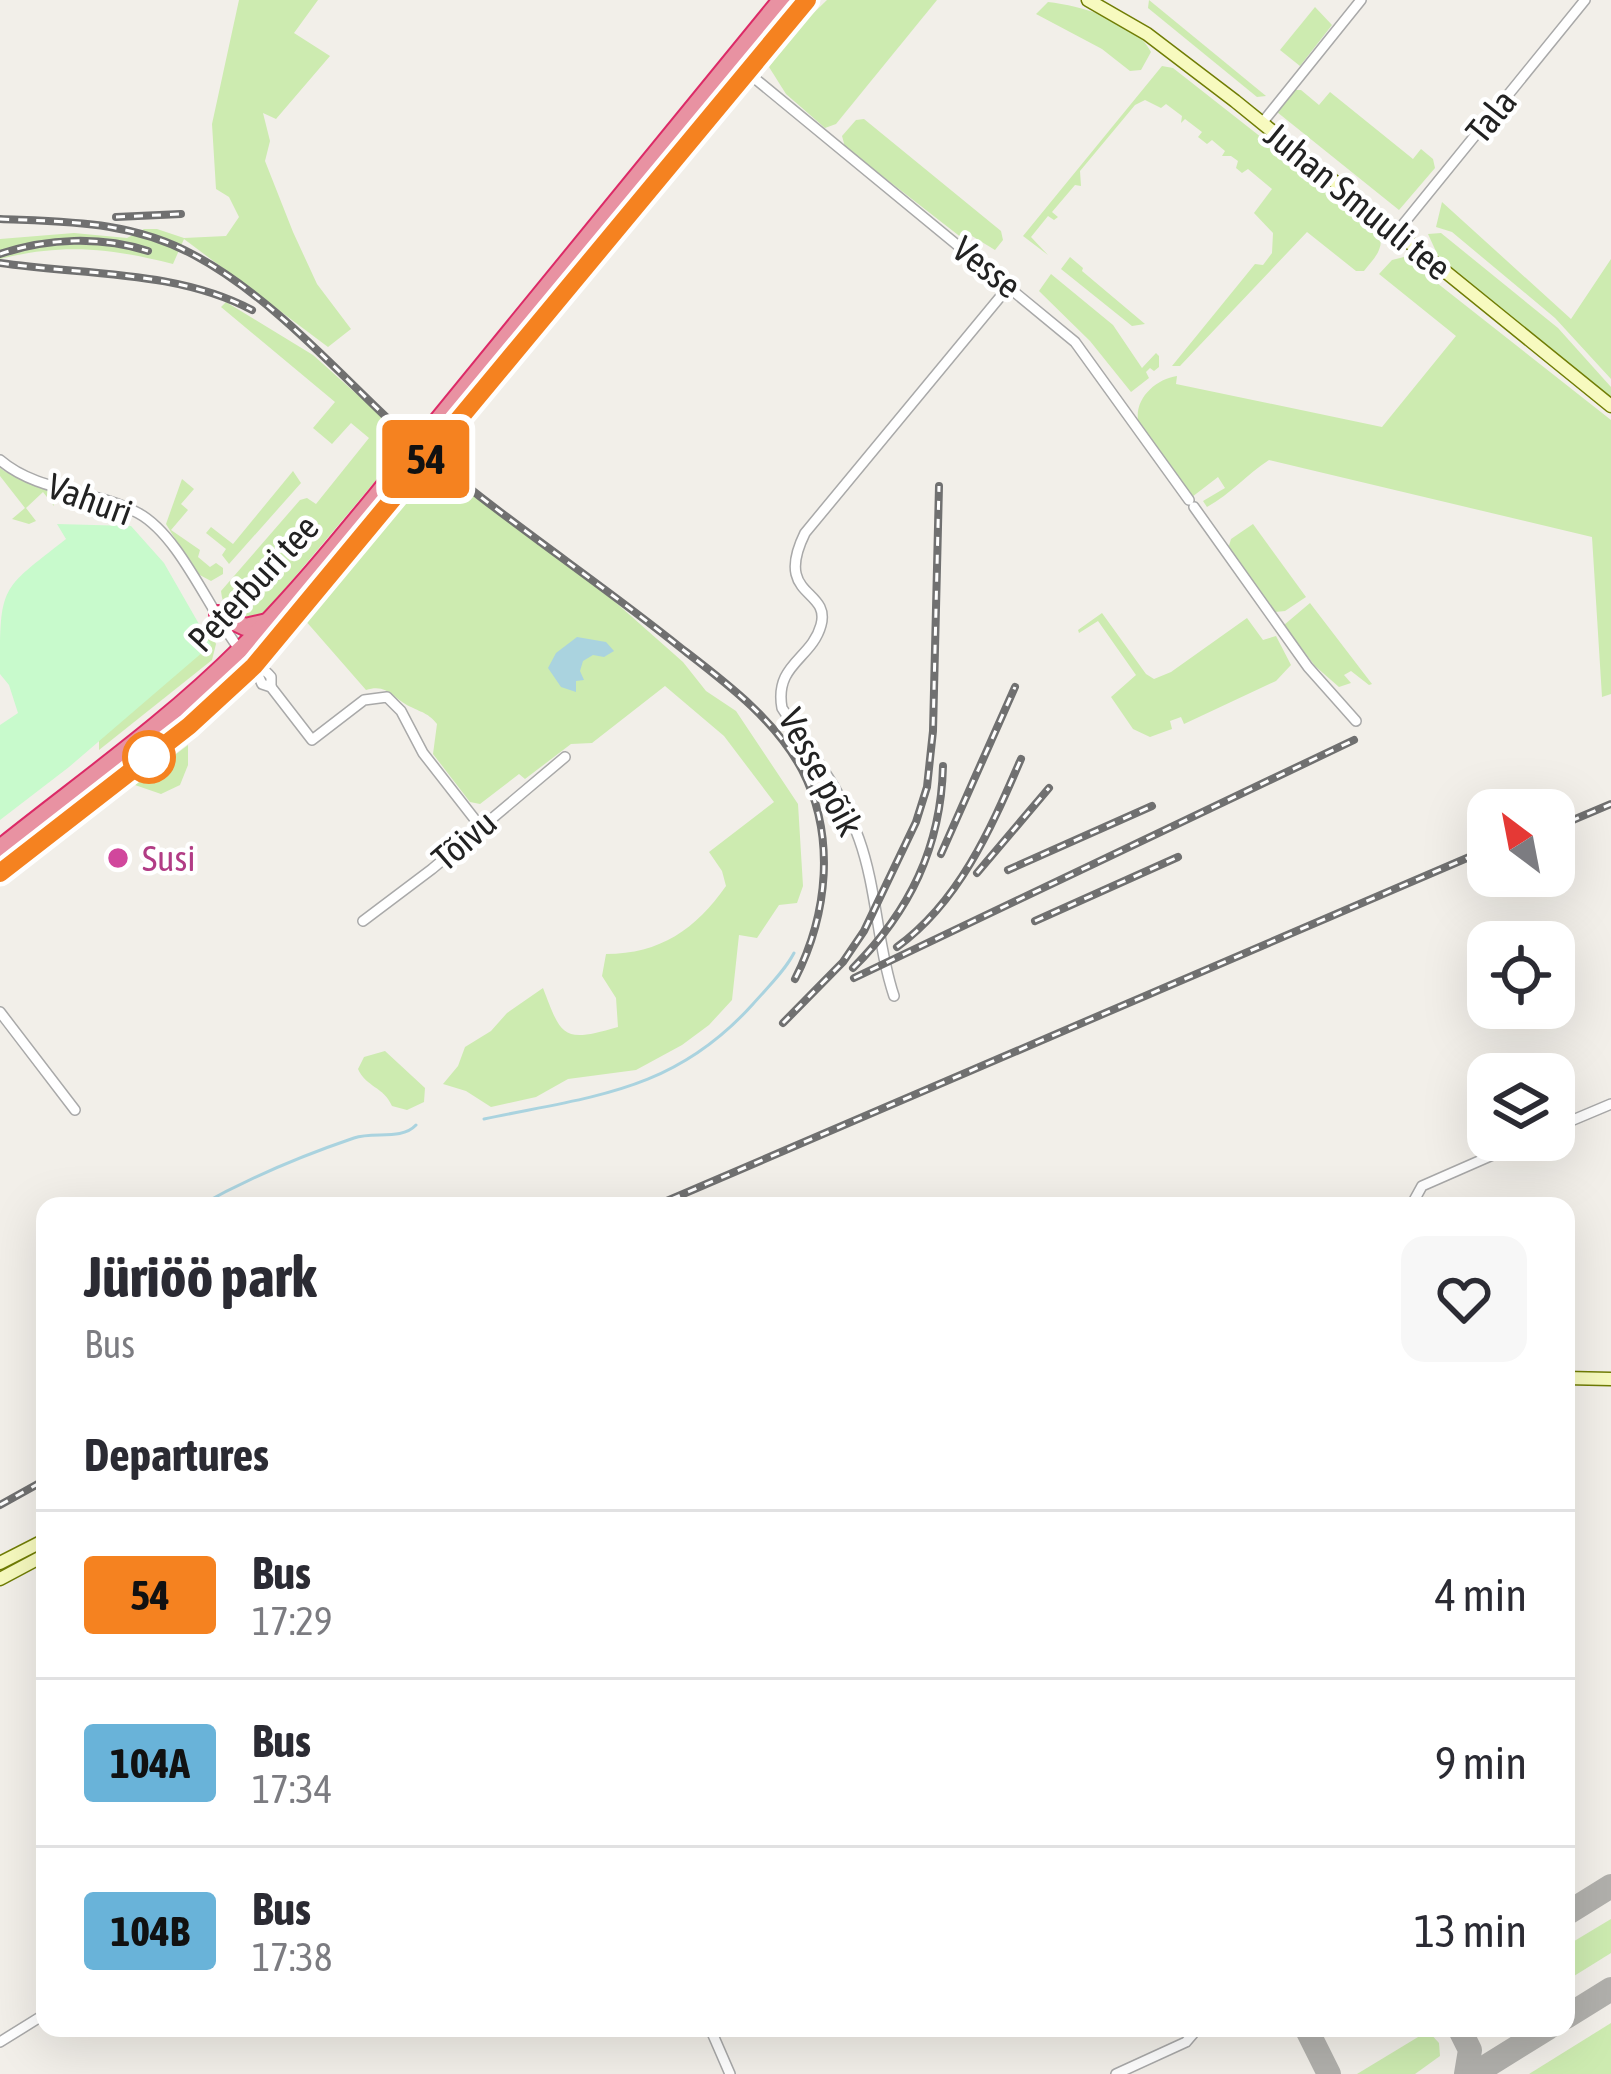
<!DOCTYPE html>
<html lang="en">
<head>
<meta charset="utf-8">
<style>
  :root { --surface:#fff; --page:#f7f7f7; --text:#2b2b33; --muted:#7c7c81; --line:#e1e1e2 }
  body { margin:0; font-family:"Asap Condensed",sans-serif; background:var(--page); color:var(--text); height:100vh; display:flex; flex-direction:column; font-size:45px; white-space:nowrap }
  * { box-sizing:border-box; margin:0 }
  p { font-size:39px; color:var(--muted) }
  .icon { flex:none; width:66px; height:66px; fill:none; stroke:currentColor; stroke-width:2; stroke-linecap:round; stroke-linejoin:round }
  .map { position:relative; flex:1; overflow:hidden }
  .details { position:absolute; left:36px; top:1197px; width:1539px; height:840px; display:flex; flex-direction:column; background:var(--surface); border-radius:24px; box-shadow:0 12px 48px #0002 }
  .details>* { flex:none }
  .badge { padding:0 24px; border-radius:9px; font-size:42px; line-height:78px }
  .needle { width:78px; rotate:328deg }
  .controls { position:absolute; left:1467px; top:789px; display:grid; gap:24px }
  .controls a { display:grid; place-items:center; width:108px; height:108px; border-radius:24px; background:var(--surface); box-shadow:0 12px 48px #0002; font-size:60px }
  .map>.badge { position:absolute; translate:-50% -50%; box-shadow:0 0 0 6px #fff }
  h2 { padding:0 48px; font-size:45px; line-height:108px }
  .round { display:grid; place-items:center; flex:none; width:126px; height:126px; border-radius:24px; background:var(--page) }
  .summary { display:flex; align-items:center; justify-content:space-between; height:204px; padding:0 48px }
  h1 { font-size:57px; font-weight:700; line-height:90px }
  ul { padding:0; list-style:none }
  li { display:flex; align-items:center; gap:36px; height:168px; padding:0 48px; border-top:3px solid var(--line) }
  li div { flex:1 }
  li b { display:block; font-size:45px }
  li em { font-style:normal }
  li .badge { min-width:132px; font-weight:700; text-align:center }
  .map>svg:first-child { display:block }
  .grass { fill:#cdebb0 }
  .park { fill:#c8facc }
  .water { fill:#aad3df }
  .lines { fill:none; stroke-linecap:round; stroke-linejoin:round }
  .stream { stroke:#aad3df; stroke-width:3 }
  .taxiway { stroke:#b1b0ac; stroke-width:24 }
  .street-casing { stroke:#a9a9a9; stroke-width:12 }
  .secondary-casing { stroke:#707d05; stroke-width:15 }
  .highway-casing { stroke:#dc2a67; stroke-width:20 }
  .street { stroke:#fff; stroke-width:9 }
  .secondary { stroke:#f7fabf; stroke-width:12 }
  .highway { stroke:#e892a2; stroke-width:16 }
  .rail-casing { stroke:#707070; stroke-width:8 }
  .rail { stroke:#fff; stroke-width:3; stroke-dasharray:9; stroke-linecap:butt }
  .highway-bridge-casing { stroke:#dc2a67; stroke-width:20; stroke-linecap:butt }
  .highway-bridge { stroke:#e892a2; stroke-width:16 }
  .line-casing { stroke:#fff; stroke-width:27 }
  .line { stroke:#f58220; stroke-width:18 }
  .stop-dot { fill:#fff; stroke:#f58220; stroke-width:6 }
  .hotel-dot { fill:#d1479c; stroke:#fff; stroke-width:4.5 }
  .labels { text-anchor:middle; stroke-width:9; stroke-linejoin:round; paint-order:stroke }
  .street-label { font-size:36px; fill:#222; stroke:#fff }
  .hotel-label { font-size:36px; fill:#b23c85; stroke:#fff; text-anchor:start }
</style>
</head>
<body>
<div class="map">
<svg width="1611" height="2074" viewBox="0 0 1611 2074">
  <rect width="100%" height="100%" fill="#f2efe9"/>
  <g class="grass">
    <path d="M 239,0 L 318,0 L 294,33 L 330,56 L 276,119 L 263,113 L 270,141 L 265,161 L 293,232 L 317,284 L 351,329 L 328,347 L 184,239 L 173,264 C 111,248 62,243 0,259 L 0,239 L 74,233 L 127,238 L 144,229 L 157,229 L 184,238 L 226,236 L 239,217 L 229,197 L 216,189 L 212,124 Z"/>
    <polygon points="827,0 937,0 836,124 825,128 786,94 769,67 797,29"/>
    <polygon points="1149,0 1266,96 1257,97 1148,8"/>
    <path d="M 1048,2 C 1081,6 1135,20 1151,52 L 1141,70 L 1130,71 L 1102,49 L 1036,14 Z"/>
    <polygon points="1315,7 1332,25 1300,66 1280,50"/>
    <path d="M 1162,66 L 1173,68 L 1377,228 C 1387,247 1375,257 1364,271 L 1356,271 L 1307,232 L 1180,366 L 1172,366 L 1255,264 L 1263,265 L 1272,253 L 1273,233 L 1254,213 L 1272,189 L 1248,169 L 1242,173 L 1236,168 L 1238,161 L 1231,156 L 1222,156 L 1225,151 L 1212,140 L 1207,144 L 1198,137 L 1202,132 L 1185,119 L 1181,123 L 1182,116 L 1166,104 L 1161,108 L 1145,100 L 1135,105 L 1080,171 L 1081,186 L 1075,185 L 1052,212 L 1058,217 L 1054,220 L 1048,216 L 1031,237 L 1048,255 L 1023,236 Z"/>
    <polygon points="1294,90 1301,90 1319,105 1330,92 1413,159 1421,149 1433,159 1435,168 1399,210 1277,112"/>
    <polygon points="864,119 1001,231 1003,240 995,250 972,236 962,238 845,147 842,136 856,120"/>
    <polygon points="1442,202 1571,319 1611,259 1611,379 1555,318 1452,232 1436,227"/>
    <polygon points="1441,233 1558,328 1611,387 1611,400 1439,258 1428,234"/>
    <polygon points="1070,257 1083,268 1082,271 1145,324 1132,326 1061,269"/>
    <path d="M 1404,257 L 1611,420 L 1611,694 L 1602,697 L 1592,537 L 1269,460 C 1246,475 1231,494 1207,507 L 1203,501 L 1225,488 L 1218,477 L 1192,497 L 1138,420 C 1135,398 1156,379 1177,376 L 1176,384 L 1382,427 L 1456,336 L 1379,274 L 1392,260 Z"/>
    <polygon points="1051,274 1113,325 1142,368 1156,353 1159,356 1159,367 1154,371 1150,368 1146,372 1149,378 1131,392 1090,341 1039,291"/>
    <path d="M 226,302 L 313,355 L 409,441 L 267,610 L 247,621 C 229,614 223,608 221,591 L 300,500 L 307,498 L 316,504 L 369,438 L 351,423 L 332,444 L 313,428 L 335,402 L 221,307 Z"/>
    <path d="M 434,463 L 614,601 L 683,662 L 706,691 L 736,711 L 798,804 L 803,886 L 797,903 L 779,905 L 757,938 L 739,935 L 732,1000 L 709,1025 L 682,1045 L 636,1070 L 568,1079 L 536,1097 L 491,1107 L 466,1091 L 443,1084 L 458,1066 L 465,1047 L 491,1031 L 507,1013 L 543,988 C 562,1038 563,1043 618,1027 L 616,998 L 602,976 L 606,954 C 660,954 696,929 726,886 L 722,871 L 709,852 L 774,802 L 724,736 L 665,686 L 592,743 L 571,744 L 525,779 L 519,774 L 480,804 L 470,802 L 433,754 L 437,724 C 428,713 423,713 411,707 C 393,699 388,683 366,690 L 304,619 Z"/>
    <path d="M 0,468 C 17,481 39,480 55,493 L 54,506 L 43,492 L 26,508 L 36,521 L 29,524 L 12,519 L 25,508 L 0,476 Z"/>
    <polygon points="293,471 301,483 229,564 222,555 226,549 206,533 211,527 233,544"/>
    <polygon points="182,479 194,489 181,504 188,510 171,530 200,550 198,557 210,567 216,563 223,568 223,574 211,581 196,573 166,524"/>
    <polygon points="1253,524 1306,597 1285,611 1275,612 1228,549 1231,539"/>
    <polygon points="1310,603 1372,684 1369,685 1351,671 1344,675 1351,683 1339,687 1315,666 1284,625"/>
    <polygon points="1102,613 1146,674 1154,679 1171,672 1247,618 1263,640 1276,636 1291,665 1276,681 1184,724 1181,717 1170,721 1172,729 1150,737 1133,729 1111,697 1136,675 1098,621 1079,633 1078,630"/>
    <polygon points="209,628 216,644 212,660 99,750 99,731"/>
    <polygon points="188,745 188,765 180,785 161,794 135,785"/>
    <path d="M 385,1051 L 425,1088 L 424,1102 L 407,1110 L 392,1106 C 384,1087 366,1087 358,1069 L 364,1057 Z"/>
    <polygon points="1611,1919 1611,1953 1566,1981 1566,1946"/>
    <polygon points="1611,2023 1611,2074 1529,2074"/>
    <polygon points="1428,2031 1439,2043 1440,2056 1415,2074 1357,2074"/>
  </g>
  <path class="park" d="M 57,524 L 131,526 L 164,563 L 211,645 L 69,767 L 0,820 L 0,725 L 18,713 L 9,685 L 0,674 C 0,584 0,591 66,539 Z"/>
  <polygon class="water" points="577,637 606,642 614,651 604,657 593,655 583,661 580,671 584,680 576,681 576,692 561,687 548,668 556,653"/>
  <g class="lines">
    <g class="stream">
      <path d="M 484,1119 C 593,1096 674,1092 753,1004 C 767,988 784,972 794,953"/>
      <path d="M 199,1206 C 247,1179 301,1156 354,1138 C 374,1131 401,1141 416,1125"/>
    </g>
    <g class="taxiway">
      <polyline points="1566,1914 1611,1886"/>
      <polyline points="1566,2017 1611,1989"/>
      <polyline points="1306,2028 1329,2074"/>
      <polyline points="1459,2028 1470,2050 1466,2074"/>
      <polyline points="1474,2074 1548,2028"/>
    </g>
    <defs>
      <g id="street">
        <polyline points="743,51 741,62 747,72 1075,342 1189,500"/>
        <polyline points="1262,123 1361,0"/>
        <polyline points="1396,233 1585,0"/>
        <path d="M 0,460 C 38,493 96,490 138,513 C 181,536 212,617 243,654 C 252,665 263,666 271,677 L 271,687"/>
        <polyline points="1194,507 1308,667 1356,721"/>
        <polyline points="254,666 262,684 271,687 312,740 364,700 387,697 401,711 423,753 480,826"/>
        <polyline points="363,921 432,869 565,757"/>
        <path d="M 894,996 C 877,945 877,889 859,839 C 843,792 809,750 782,708 C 774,664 812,659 821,625 C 831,588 773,598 805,533 L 1010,285"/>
        <polyline points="0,1012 75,1110"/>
        <polyline points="1554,1128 1611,1104"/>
        <polyline points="1411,1206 1422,1186 1527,1140"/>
        <polyline points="710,2028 730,2074"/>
        <polyline points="0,2042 45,2014"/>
        <polyline points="1116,2074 1186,2042 1198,2028"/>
      </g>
      <g id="secondary">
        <polyline points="1088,0 1147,34 1235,101 1611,406"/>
        <polyline points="1566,1378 1611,1379"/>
        <polyline points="0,1563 45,1540"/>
        <polyline points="0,1579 45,1555"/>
      </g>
      <g id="highway">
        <polyline points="429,431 781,0"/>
        <polyline points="441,441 807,0"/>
        <polyline points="218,614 245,627 267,622"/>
        <path d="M 0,848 C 81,783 167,723 241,649 C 300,591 351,526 404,462"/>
        <polyline points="0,873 189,726 254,666 415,472"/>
      </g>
    </defs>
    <use href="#street" class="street-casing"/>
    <use href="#secondary" class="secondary-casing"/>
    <use href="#highway" class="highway-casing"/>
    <use href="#street" class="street"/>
    <use href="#secondary" class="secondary"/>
    <use href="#highway" class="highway"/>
    <defs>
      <g id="rail">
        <polyline points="116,217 181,214"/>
        <path d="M 0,219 C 69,222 131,221 194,255 C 271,296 337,372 401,431 C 489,510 589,574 681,648 C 725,682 775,719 802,770 C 836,836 828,914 795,979"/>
        <path d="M 0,254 C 47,238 101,236 148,251"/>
        <path d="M 0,263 C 82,275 177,270 252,310"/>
        <polyline points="1554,828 1611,804"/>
        <polyline points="941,854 1015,687"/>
        <polyline points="1008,870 1152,806"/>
        <polyline points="977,873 1049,788"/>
        <polyline points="1035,921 1178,857"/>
        <path d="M 897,947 C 960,901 991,828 1021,759"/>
        <path d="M 853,968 C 910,911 941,847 943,766"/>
        <polyline points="854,978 1354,740"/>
        <polyline points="783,1023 843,962 864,931 916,822 927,787 933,731 939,486"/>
        <polyline points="655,1206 1488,849"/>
        <polyline points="0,1505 45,1480"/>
      </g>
    </defs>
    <use href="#rail" class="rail-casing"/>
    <use href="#rail" class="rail"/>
    <defs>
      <g id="highway-bridge">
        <polyline points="404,462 429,431"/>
        <polyline points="415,472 441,441"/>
      </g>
    </defs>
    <use href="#highway-bridge" class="highway-bridge-casing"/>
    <use href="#highway-bridge" class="highway-bridge"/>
  </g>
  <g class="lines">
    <defs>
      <polyline id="line" points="0,873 189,726 254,666 807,0"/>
    </defs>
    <use href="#line" class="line-casing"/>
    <use href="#line" class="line"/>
  </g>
  <circle class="stop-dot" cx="149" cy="757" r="24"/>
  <circle class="hotel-dot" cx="118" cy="858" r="12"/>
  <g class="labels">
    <g class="street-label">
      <text transform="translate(1491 116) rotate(-51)" y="13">Tala</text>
      <text transform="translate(1358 201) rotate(39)" y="13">Juhan Smuuli tee</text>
      <text transform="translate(987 267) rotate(38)" y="13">Vesse</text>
      <text transform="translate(90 499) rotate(20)" y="13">Vahuri</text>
      <text transform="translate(253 583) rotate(-47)" y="13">Peterburi tee</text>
      <text transform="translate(821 772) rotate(62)" y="13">Vesse põik</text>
      <text transform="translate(464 840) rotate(-41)" y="13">Tõivu</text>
    </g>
    <g class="hotel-label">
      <text x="142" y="871">Susi</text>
    </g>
  </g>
</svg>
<div class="controls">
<a><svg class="needle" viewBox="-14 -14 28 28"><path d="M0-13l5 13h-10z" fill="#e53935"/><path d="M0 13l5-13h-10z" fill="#7c7c81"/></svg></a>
<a><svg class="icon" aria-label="locate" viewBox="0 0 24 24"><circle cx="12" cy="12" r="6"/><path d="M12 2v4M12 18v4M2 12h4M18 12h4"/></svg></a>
<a><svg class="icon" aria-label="layers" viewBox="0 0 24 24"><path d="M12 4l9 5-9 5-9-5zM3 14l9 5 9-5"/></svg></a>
</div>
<b class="badge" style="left:426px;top:459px;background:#f58220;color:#111">54</b>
<section class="details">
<div class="summary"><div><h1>Jüriöö park</h1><p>Bus</p></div><a class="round"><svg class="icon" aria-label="heart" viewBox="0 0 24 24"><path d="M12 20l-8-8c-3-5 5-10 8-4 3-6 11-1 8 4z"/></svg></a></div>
<h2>Departures</h2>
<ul>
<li><span class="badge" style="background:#f58220;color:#111">54</span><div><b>Bus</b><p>17:29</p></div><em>4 min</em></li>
<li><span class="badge" style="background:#69b3d9;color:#111">104A</span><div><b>Bus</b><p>17:34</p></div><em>9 min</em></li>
<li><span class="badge" style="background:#69b3d9;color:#111">104B</span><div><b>Bus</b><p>17:38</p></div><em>13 min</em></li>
</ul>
</section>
</div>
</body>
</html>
